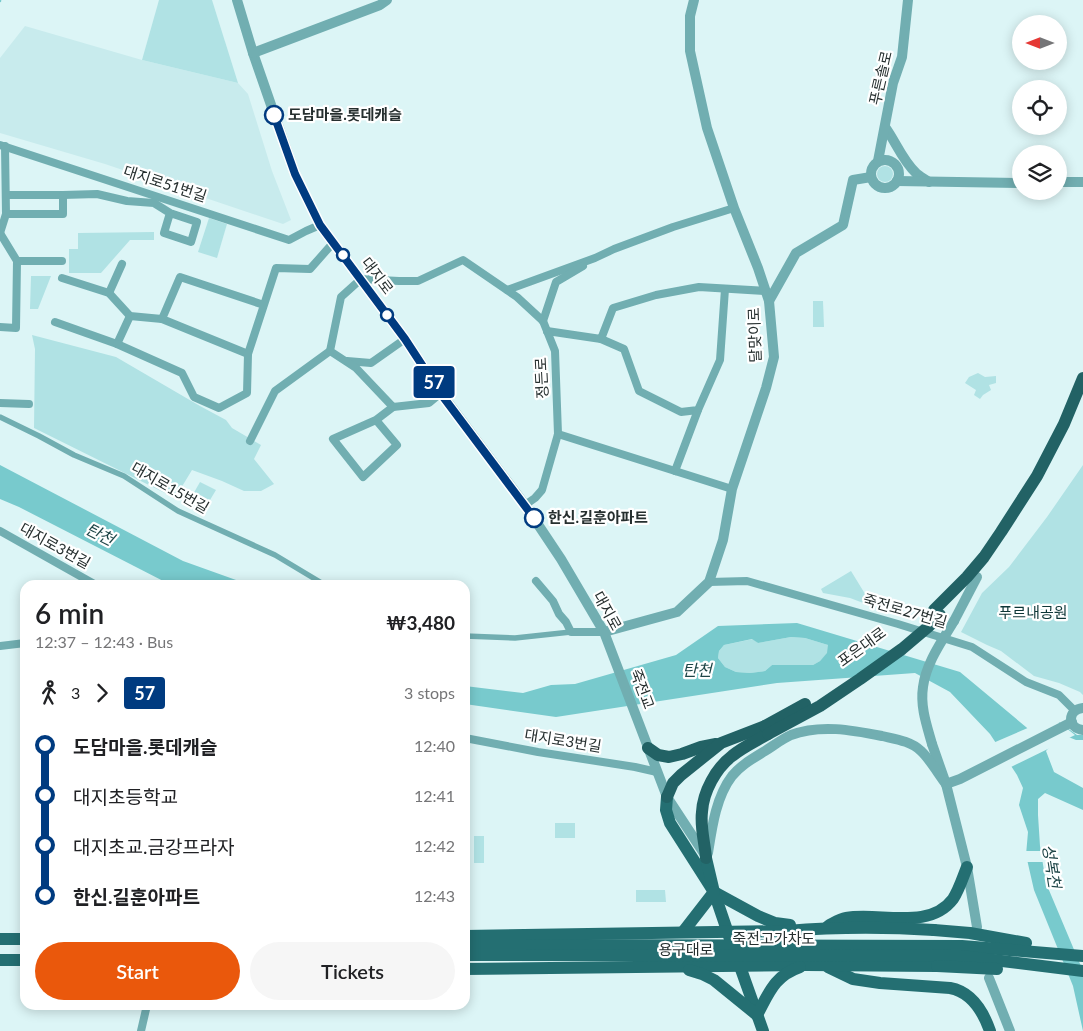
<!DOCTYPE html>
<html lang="en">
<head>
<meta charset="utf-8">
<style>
  :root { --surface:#fff; --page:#f6f6f6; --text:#202124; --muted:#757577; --accent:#ea580c }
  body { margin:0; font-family:Lato,"Noto Sans KR",sans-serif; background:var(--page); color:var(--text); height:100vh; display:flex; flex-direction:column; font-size:19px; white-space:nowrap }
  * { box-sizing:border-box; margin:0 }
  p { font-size:16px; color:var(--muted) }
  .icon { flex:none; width:28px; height:28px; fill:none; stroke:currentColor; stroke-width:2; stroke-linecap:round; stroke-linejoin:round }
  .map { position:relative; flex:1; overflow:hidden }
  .side { position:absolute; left:20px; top:580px; width:450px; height:430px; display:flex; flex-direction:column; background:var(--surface); border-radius:15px; box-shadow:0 2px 12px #0003 }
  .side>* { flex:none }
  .badge { padding:0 10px; border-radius:4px; font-size:18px; line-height:32px }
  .needle { width:32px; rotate:270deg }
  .controls { position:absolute; left:1012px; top:15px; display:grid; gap:10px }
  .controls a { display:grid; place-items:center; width:55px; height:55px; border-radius:50%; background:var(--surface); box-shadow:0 2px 12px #0003; font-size:25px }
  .map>.badge { position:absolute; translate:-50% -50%; box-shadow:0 0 0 2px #fff }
  .legs { display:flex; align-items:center; gap:8px; height:55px; padding:0 15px; font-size:16px }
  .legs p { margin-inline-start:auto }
  .summary { display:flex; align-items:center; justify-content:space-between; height:85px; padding:0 15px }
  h1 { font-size:28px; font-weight:600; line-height:38px }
  .action { display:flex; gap:10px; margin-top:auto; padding:10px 15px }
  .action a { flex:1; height:58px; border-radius:30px; background:var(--accent); color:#fff; font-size:20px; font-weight:600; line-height:58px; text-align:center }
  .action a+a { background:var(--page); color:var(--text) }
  ul { padding:0 15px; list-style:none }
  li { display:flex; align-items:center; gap:18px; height:50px; font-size:19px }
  li i { display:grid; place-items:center; width:8px; height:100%; margin:0 6px; background:currentColor }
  li i::after { content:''; width:12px; height:12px; margin:-6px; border:4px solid; border-radius:50%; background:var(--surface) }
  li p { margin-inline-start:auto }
  li:first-child i { background:linear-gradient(#0000 50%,currentColor 0) }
  li:last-child i { background:linear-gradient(currentColor 50%,#0000 0) }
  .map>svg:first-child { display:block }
  .built { fill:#c8ebed }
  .green { fill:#b0e2e4 }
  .water { fill:#78cacd; fill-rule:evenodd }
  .pier { fill:#dcf5f6 }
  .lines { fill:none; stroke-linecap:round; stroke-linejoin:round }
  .stream { stroke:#78cacd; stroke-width:2.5 }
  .pedestrian { stroke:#71aeb1; stroke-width:5.5 }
  .minor { stroke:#71aeb1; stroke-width:8 }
  .tertiary { stroke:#71aeb1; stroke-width:10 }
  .primary { stroke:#246f72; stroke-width:12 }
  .trunk { stroke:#226265; stroke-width:12 }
  .tertiary-bridge { stroke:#71aeb1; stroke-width:10 }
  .primary-bridge { stroke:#246f72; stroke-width:12 }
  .trunk-bridge { stroke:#226265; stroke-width:12 }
  .line-1-casing { stroke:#fff; stroke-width:11 }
  .line-1 { stroke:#003b80; stroke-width:8 }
  .stop-1-dot { fill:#fff; stroke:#003b80; stroke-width:2.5 }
  .labels { text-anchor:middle; stroke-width:4.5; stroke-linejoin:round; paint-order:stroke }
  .street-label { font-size:15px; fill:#262f2f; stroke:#fff }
  .stop-label { font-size:15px; font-weight:bold; fill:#262f2f; stroke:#fff; text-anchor:start }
  .park-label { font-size:15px; fill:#0d3637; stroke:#fff }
  .water-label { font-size:16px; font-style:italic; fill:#1e4547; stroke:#fff }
</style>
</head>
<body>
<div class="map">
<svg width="1083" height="1031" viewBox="0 0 1083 1031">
  <rect width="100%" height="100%" fill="#dcf5f6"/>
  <polygon class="built" points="25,26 142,60 238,83 248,94 272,171 291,220 283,224 105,164 0,133 0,58"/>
  <g class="green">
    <polygon points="159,0 212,0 238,83 142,60"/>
    <circle cx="885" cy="174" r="8"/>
    <polygon points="209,218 227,224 217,258 198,252"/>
    <polygon points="154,232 154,240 130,240 101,273 69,273 69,249 78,249 78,233"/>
    <polygon points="31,276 51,276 38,309 30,309"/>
    <polygon points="813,301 823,301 824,327 813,327"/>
    <polygon points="32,335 116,357 200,406 226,420 232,428 261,445 254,459 274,484 261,491 244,491 222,481 192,470 175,498 34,428 35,349"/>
    <polygon points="978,373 985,377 996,376 996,383 989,385 991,390 983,395 980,399 974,395 976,390 965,383 969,377"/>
    <polygon points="1083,465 1083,695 1080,692 1059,683 1034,676 1001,651 987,645 961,632 982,593 1009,567 1047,517"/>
    <polygon points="200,482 216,490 207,505 192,496"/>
    <polygon points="851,571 870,602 866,604 850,598 823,593 821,589"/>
    <polygon points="791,637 805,638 828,645 828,653 820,661 813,665 772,665 765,671 750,673 736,672 725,667 718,658 719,651 724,645 753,639 758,643"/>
    <rect x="555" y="823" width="20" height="15"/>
    <rect x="474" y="836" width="10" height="27"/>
    <polygon points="636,890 665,890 666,902 636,902"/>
  </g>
  <g class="water">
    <polygon points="0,465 183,561 250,585 171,585 19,507 0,499"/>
    <path d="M 797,623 L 960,672 L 1032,732 L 1039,727 L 1059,722 L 1077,735 L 1083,735 L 1083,740 L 1076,740 L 1061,734 L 1046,751 L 1054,772 L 1083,788 L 1083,810 L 1045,793 L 1038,799 L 1038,815 L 1040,846 L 1046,883 L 1083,971 L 1083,1031 L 1073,986 L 1034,890 L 1026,855 L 1028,832 L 1019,805 L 1023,788 L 1017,775 L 990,734 L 950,692 L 915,673 L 777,683 L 556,717 L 465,704 L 465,686 L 523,693 L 551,685 L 575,684 L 676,655 L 718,626 ZM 791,637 L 805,638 L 828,645 L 827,653 L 820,661 L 813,665 L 772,665 L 765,671 L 750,673 L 736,672 L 725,667 L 718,658 L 719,651 L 724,645 L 752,639 L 758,643 Z"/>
  </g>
  <g class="pier">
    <polygon points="1056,720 1075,735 1067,739 1062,737 1054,746 1009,768 993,743 1030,727 1032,729 1039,725"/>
    <polygon points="1024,851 1043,851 1045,862 1025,862"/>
  </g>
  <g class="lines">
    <polyline class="stream" points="0,1 0,0"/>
    <g class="pedestrian">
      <polyline points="0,417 39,436 74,455 124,476 178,511 275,555 325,585"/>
      <polyline points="465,636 515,638 571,632"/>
    </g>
    <g class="minor">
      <polyline points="0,145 289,240 306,231 320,225"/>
      <polyline points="6,195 63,195 63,214 6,214"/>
      <polyline points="63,195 97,194 127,201 154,203 170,213 197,222 191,242 164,233 170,213"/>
      <polyline points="0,233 17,261 16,328 0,327"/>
      <polyline points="0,233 6,214 5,146"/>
      <polyline points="17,261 62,261"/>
      <polyline points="62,278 109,293 130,316 162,319"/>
      <polyline points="507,290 595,258 614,249 673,227 734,208"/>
      <polyline points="109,293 122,264"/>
      <polyline points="264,305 180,277 162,319 248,354 276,268 310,269 333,243"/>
      <polyline points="543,321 556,282 583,266"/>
      <polyline points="55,322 117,344 130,316"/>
      <polyline points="547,331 601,339 613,308 656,295 699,287 766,291"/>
      <polyline points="601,339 624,349 639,391 681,412 698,410 720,360 725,289"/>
      <polyline points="117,344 182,373 194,397 219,408 247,393 248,354"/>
      <polyline points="347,361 371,363 405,339"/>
      <polyline points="441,393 429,403 393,407 356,368 330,351 341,297 361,279 399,281 418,281 463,260 517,297 543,321 555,351 558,434 542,490 535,498 525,505"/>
      <polyline points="0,403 29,404"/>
      <polyline points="376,420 397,445 363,477 333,439 376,420 393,407"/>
      <polyline points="558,434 732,489"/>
      <polyline points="250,441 275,391 330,351"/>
      <polyline points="675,471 698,410"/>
      <polyline points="0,531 96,585"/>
      <polyline points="536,581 553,601 559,614 566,622 571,632 604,632"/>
      <polyline points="709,582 747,581 898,624 972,647 1026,682 1059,695 1075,711"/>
      <polyline points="0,646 25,643"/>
      <polyline points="465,738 538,752 635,767 657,772"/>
      <polyline points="141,1031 147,1005"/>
    </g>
    <g class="tertiary">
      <polyline points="237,0 253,53 295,174 320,225 405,339 441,393 525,505 561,559 604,632 667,797 705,855"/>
      <polyline points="253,53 380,5 387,0"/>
      <path d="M 885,127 C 896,142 902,160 916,173 C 919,176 925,179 929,182"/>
      <circle cx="885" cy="174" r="14"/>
      <polyline points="878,161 893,83 902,57 908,0"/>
      <polyline points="897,181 1021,183"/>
      <polyline points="1059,182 1083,182"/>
      <polyline points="769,301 796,253 843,225 853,180 871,177"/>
      <polyline points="954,621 977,577"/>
      <polyline points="604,632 677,612 709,582 723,540 732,489 766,388 774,357 769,301 758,268 734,208 707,128 690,51 690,16 694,0"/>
      <path d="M 1083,708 C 1067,710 1067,728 1083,730"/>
      <polyline points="932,744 946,784 967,867 977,927"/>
      <polyline points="946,784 960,779 1072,722"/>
      <path d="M 708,853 C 712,827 716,797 732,776 C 741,765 752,759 765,751 C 773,746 782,739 791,735 C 820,724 852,730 882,736 C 895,739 911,741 921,751 C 929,758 939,775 946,784"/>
      <polyline points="989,978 1010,1031"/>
    </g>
    <g class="primary">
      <polyline points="667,797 666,810 670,823 714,892 758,916 775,923 790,925"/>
      <polyline points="706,858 714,892 730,939"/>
      <path d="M 828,926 C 834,923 840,919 846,918 C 879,912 929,931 953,899 C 959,890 963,877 967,867"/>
      <polyline points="683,932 714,892"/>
      <path d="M 465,936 L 787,931 C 836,927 885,927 934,930"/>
      <polyline points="0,939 25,939"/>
      <polyline points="737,958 763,1031"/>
      <polyline points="0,960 25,960"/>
      <path d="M 828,967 L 853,979 L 880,983 L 950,988 C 972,992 983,1011 990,1031"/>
      <polyline points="465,969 806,965 937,966"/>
      <path d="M 689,970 L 702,974 L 714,980 L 757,1015 C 769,993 774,976 800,967"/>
    </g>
    <g class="trunk">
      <polyline points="934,610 967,577 984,557 1001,532 1037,476 1064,424 1083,378"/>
      <polyline points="648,748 658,755 669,757 682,754 701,747 716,744"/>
      <polyline points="667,797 673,783 681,775 721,743 765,726"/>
      <path d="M 706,858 C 705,844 700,827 702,812 C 703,792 716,768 732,756 C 743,747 756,741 768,734"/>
    </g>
    <path class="tertiary-bridge" d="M 932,744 C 927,726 920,707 923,687 C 926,663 942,641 954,621"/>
    <g class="primary-bridge">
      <polyline points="934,930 970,933 1026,943"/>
      <polyline points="465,945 962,946 1083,956"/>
      <polyline points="465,955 961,956 1083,971"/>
      <polyline points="937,966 997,969"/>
    </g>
    <g class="trunk-bridge">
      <polyline points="765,726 805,704"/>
      <polyline points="768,734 820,706 860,679 902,649 928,627 940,615"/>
    </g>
  </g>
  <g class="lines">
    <defs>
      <polyline id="line-1" points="274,115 295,174 320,225 405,339 441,394 534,518"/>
    </defs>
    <use href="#line-1" class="line-1-casing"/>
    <use href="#line-1" class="line-1"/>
  </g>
  <g class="stop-1-dot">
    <circle cx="274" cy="115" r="9"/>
    <circle cx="343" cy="255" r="6"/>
    <circle cx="387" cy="315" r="6"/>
    <circle cx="534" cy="518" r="9"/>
  </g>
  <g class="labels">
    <g class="street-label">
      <text transform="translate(881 78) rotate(-77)" y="5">푸른솔로</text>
      <text transform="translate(165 184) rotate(18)" y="5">대지로51번길</text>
      <text transform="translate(377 276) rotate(53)" y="5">대지로</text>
      <text transform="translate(755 335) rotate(-92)" y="5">달맞이로</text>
      <text transform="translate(542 378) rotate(-93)" y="5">정든로</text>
      <text transform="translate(170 488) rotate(30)" y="5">대지로15번길</text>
      <text transform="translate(55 546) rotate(29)" y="5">대지로3번길</text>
      <text transform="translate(607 611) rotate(61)" y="5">대지로</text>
      <text transform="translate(905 611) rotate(16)" y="5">죽전로27번길</text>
      <text transform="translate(862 647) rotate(-36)" y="5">포은대로</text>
      <text transform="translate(642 689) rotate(69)" y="5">죽전교</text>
      <text transform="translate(563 741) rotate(9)" y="5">대지로3번길</text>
      <text x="774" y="944">죽전고가차도</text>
      <text x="686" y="955">용구대로</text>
    </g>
    <g class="stop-label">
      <text x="288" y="120">도담마을.롯데캐슬</text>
      <text x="548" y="523">한신.길훈아파트</text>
    </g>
    <g class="park-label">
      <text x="1033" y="618">푸르내공원</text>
    </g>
    <g class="water-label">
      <text transform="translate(100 534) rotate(27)" y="6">탄천</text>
      <text x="697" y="676">탄천</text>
      <text transform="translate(1052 866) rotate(81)" y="6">성복천</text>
    </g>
  </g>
</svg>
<div class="controls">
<a><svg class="needle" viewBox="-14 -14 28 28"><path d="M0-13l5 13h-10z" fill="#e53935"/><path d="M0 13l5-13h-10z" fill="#757577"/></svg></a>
<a><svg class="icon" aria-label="locate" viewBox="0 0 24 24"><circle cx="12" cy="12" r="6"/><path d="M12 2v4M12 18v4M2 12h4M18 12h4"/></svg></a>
<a><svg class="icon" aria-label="layers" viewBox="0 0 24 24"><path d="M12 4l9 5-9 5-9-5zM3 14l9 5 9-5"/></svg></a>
</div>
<b class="badge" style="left:434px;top:382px;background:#003b80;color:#fff">57</b>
<section class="side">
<div class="summary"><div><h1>6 min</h1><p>12:37 – 12:43 · Bus</p></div><b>₩3,480</b></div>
<div class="legs"><svg class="icon" aria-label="walk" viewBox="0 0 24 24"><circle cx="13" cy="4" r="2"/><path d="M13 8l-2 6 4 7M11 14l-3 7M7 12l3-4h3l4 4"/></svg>3<svg class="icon" aria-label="forward" viewBox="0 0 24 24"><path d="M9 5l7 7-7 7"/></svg><b class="badge" style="background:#003b80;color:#fff">57</b><p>3 stops</p></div>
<ul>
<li><i style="color:#003b80"></i><b>도담마을.롯데캐슬</b><p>12:40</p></li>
<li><i style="color:#003b80"></i><span>대지초등학교</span><p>12:41</p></li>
<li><i style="color:#003b80"></i><span>대지초교.금강프라자</span><p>12:42</p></li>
<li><i style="color:#003b80"></i><b>한신.길훈아파트</b><p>12:43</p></li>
</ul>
<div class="action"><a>Start</a><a>Tickets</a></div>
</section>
</div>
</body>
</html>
